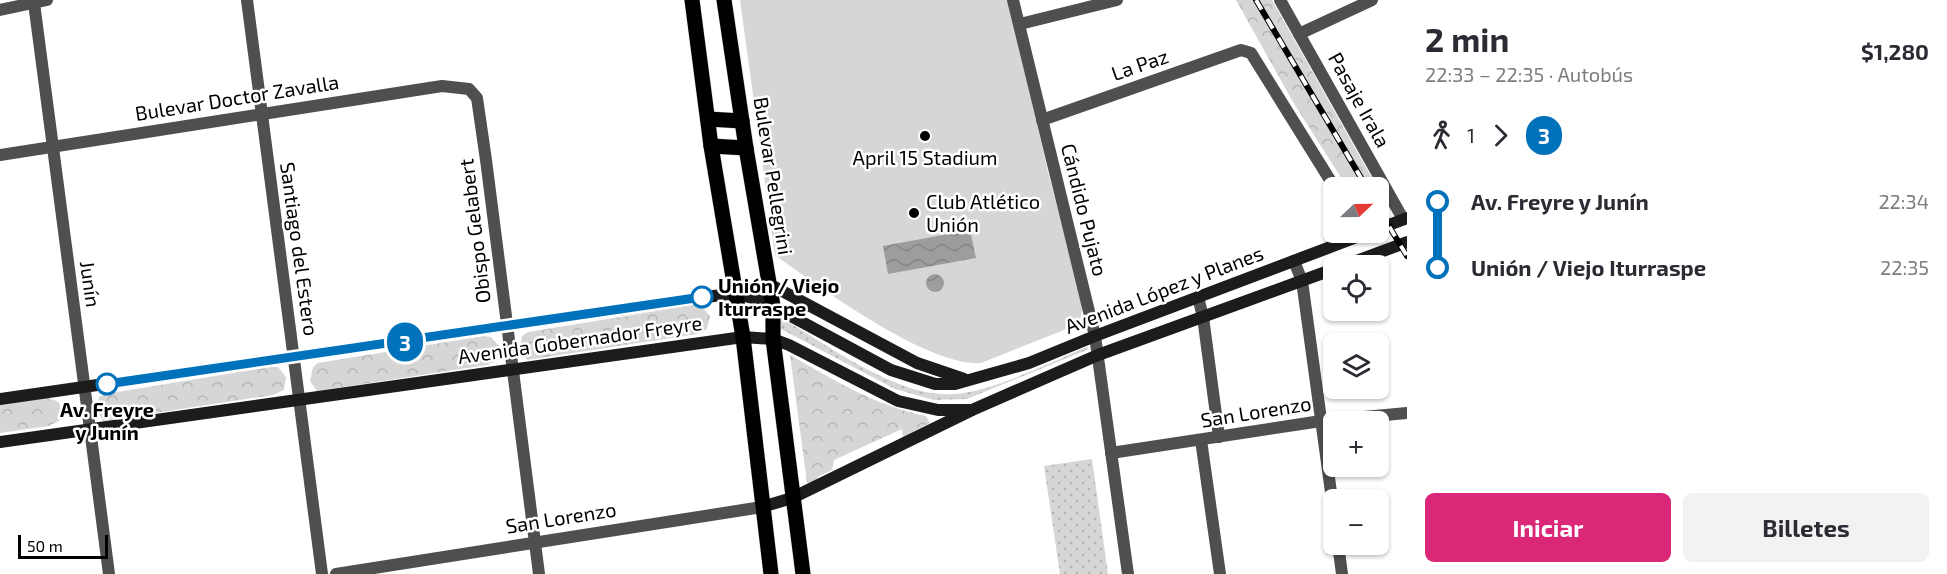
<!DOCTYPE html>
<html lang="es">
<head>
<meta charset="utf-8">
<style>
  :root { --surface:#fff; --page:#f2f2f3; --text:#2b2b33; --muted:#7c7c81; --accent:#db2777 }
  body { margin:0; font-family:"Exo 2",sans-serif; background:var(--page); color:var(--text); height:100vh; display:flex; flex-direction:column; font-size:22px; white-space:nowrap }
  * { box-sizing:border-box; margin:0 }
  p { font-size:20px; color:var(--muted) }
  .icon { flex:none; width:33px; height:33px; fill:none; stroke:currentColor; stroke-width:2; stroke-linecap:round; stroke-linejoin:round }
  .map { position:relative; flex:1; overflow:hidden }
  .sheet { display:flex; flex-direction:column; background:var(--surface); width:540px }
  .sheet>* { flex:none }
  .badge { padding:0 12px; border-radius:20px; font-size:21px; line-height:39px }
  .needle { width:39px; rotate:68deg }
  .fabs { position:absolute; left:1323px; top:177px; display:grid; gap:12px }
  .fabs a { display:grid; place-items:center; width:66px; height:66px; border-radius:9px; background:var(--surface); box-shadow:0 2px 4px #0004; font-size:30px }
  .scale { position:absolute; left:18px; bottom:15px; width:90px; box-sizing:border-box; padding-left:6px; border:3px solid #000; border-top:0; font-size:16px; line-height:21px; white-space:nowrap; color:#000; -webkit-text-stroke:4px #fff; paint-order:stroke }
  .map>.badge { position:absolute; translate:-50% -50%; box-shadow:0 0 0 3px #fff }
  .legs { display:flex; align-items:center; gap:9px; height:66px; padding:0 18px; font-size:20px }
  .legs p { margin-inline-start:auto }
  .headline { display:flex; align-items:center; justify-content:space-between; height:102px; padding:0 18px }
  h1 { font-size:33px; font-weight:700; line-height:45px }
  .cta { display:flex; gap:12px; margin-top:auto; padding:12px 18px }
  .cta a { flex:1; height:69px; border-radius:9px; background:var(--accent); color:#fff; font-size:24px; font-weight:700; line-height:69px; text-align:center }
  .cta a+a { background:var(--page); color:var(--text) }
  ul { padding:0 18px; list-style:none }
  li { display:flex; align-items:center; gap:21px; height:66px; font-size:22px }
  li i { display:grid; place-items:center; width:9px; height:100%; margin:0 8px; background:currentColor }
  li i::after { content:''; width:15px; height:15px; margin:-8px; border:4px solid; border-radius:50%; background:var(--surface) }
  li p { margin-inline-start:auto }
  li:first-child i { background:linear-gradient(#0000 50%,currentColor 0) }
  li:last-child i { background:linear-gradient(currentColor 50%,#0000 0) }
  main { display:flex; flex:1; min-height:0 }
  .map>svg:first-child { display:block }
  .grass { fill:url(#grass-dots) }
  .forest { fill:url(#forest-crowns) }
  .pitch { fill:#d6d6d6 }
  .water { fill:url(#water-waves) }
  .lines { fill:none; stroke-linecap:round; stroke-linejoin:round }
  .primary-casing { stroke:#dbdbdb; stroke-width:16 }
  .minor { stroke:#4f4f4f; stroke-width:12 }
  .tertiary { stroke:#4f4f4f; stroke-width:12 }
  .secondary { stroke:#1c1c1c; stroke-width:12 }
  .primary { stroke:#000; stroke-width:15 }
  .rail-casing { stroke:#000; stroke-width:6 }
  .rail { stroke:#fff; stroke-width:4; stroke-dasharray:11; stroke-linecap:butt }
  .line-1-casing { stroke:#fff; stroke-width:14 }
  .line-1 { stroke:#0072bc; stroke-width:9 }
  .poi-dot { fill:#000; stroke:#fff; stroke-width:2 }
  .stop-1-dot { fill:#fff; stroke:#0072bc; stroke-width:3 }
  .labels { text-anchor:middle; stroke-width:5; stroke-linejoin:round; paint-order:stroke }
  .street-label { font-size:20px; fill:#000; stroke:#fff }
  .poi-label { font-size:20px; fill:#000; stroke:#fff }
  .stop-label { font-size:20px; font-weight:bold; fill:#000; stroke:#fff; text-anchor:start }
</style>
</head>
<body>
<main>
<div class="map">
<svg width="1407" height="574" viewBox="0 0 1407 574">
  <defs>
    <pattern id="grass-dots" width="8" height="8" patternUnits="userSpaceOnUse" patternTransform="scale(1.5)"><rect width="8" height="8" fill="#d6d6d6"/><path d="M2 2h.1M6 6h.1" fill="none" stroke="#b6b6b6" stroke-width="1.8" stroke-linecap="round"/></pattern>
    <pattern id="forest-crowns" width="20" height="18" patternUnits="userSpaceOnUse" patternTransform="scale(1.5)"><rect width="20" height="18" fill="#d6d6d6"/><path d="M2 6a3 3 0 1 1 6 0M12 15a3 3 0 1 1 6 0" fill="none" stroke="#b6b6b6"/></pattern>
    <pattern id="water-waves" width="16" height="10" patternUnits="userSpaceOnUse" patternTransform="scale(1.5)"><rect width="16" height="10" fill="#9d9d9d"/><path d="M0 5q4-4 8 0t8 0" fill="none" stroke="#858585"/></pattern>
  </defs>
  <rect width="100%" height="100%" fill="#fff"/>
  <g class="grass">
    <path d="M 781,318 C 831,346 904,404 964,393 C 1004,386 1049,363 1087,347 L 1089,349 L 967,399 L 934,400 L 895,389 L 781,329 Z"/>
    <polygon points="1092,459 1108,574 1060,574 1044,466"/>
  </g>
  <g class="forest">
    <polygon points="1236,0 1272,0 1377,187 1347,187 1293,102"/>
    <polygon points="693,305 701,306 710,316 707,329 697,334 527,360 520,349 522,336 528,332"/>
    <polygon points="483,336 491,337 500,347 498,360 487,365 317,391 310,381 313,367 318,363"/>
    <path d="M 790,355 C 834,380 876,406 926,416 L 930,423 L 903,437 L 902,429 L 834,460 L 832,470 L 819,476 L 814,483 L 807,483 Z"/>
    <polygon points="270,367 278,367 286,377 284,390 273,395 103,421 97,411 99,397 105,394"/>
    <polygon points="45,397 59,402 62,414 59,421 49,426 0,433 0,404"/>
  </g>
  <path class="pitch" d="M 740,0 L 1009,0 L 1048,172 L 1083,307 L 1079,324 L 981,363 C 928,367 818,286 775,255 Z"/>
  <g class="water">
    <polygon points="970,230 976,258 888,274 883,246"/>
    <circle cx="935" cy="283" r="9"/>
  </g>
  <g class="lines">
    <defs>
      <g id="primary">
        <polyline points="692,0 711,146 743,337 771,574"/>
        <polyline points="724,0 746,148 773,306 773,339 803,574"/>
        <polyline points="708,119 742,121"/>
        <polyline points="711,146 746,148"/>
      </g>
    </defs>
    <use href="#primary" class="primary-casing"/>
    <g class="minor">
      <polyline points="247,0 322,574"/>
      <polyline points="1013,0 1095,336 1128,574"/>
      <polyline points="1280,0 1403,219"/>
      <polyline points="1020,24 1117,0"/>
      <polyline points="1299,34 1372,0"/>
      <polyline points="1042,120 1241,50 1251,53 1335,188"/>
      <polyline points="0,155 442,86 469,89 477,98 486,160 539,574"/>
      <polyline points="1294,261 1302,281 1334,514"/>
      <polyline points="1198,297 1203,317 1219,437"/>
      <polyline points="90,429 109,574"/>
      <polyline points="1201,440 1220,574"/>
      <polyline points="1111,453 1321,421 1407,413"/>
      <polyline points="1338,544 1342,574"/>
      <polyline points="336,574 762,507"/>
    </g>
    <g class="tertiary">
      <polyline points="34,3 90,429"/>
      <polyline points="0,10 47,0"/>
    </g>
    <g class="secondary">
      <polyline points="1378,229 1407,218"/>
      <polyline points="1343,266 1407,242"/>
      <polyline points="769,284 917,363 964,379"/>
      <polyline points="0,399 735,293 763,301 891,370 935,384 955,384 1029,363 1095,336 1370,232"/>
      <polyline points="0,442 743,337 773,339 789,345 898,401 938,410 972,410"/>
      <polyline points="762,507 792,498 972,410 1098,355 1334,269"/>
    </g>
    <use href="#primary" class="primary"/>
    <defs>
      <g id="rail">
        <polyline points="1256,0 1367,188"/>
        <polyline points="1378,208 1407,256"/>
      </g>
    </defs>
    <use href="#rail" class="rail-casing"/>
    <use href="#rail" class="rail"/>
  </g>
  <g class="lines">
    <defs>
      <polyline id="line-1" points="107,384 702,297"/>
    </defs>
    <use href="#line-1" class="line-1-casing"/>
    <use href="#line-1" class="line-1"/>
  </g>
  <g class="poi-dot">
    <circle cx="925" cy="136" r="6"/>
    <circle cx="914" cy="213" r="6"/>
  </g>
  <g class="stop-1-dot">
    <circle cx="702" cy="297" r="10"/>
    <circle cx="107" cy="384" r="10"/>
  </g>
  <g class="labels">
    <g class="street-label">
      <text transform="translate(1140 65) rotate(-19)" y="7">La Paz</text>
      <text transform="translate(237 98) rotate(-9)" y="7">Bulevar Doctor Zavalla</text>
      <text transform="translate(1359 100) rotate(61)" y="7">Pasaje Irala</text>
      <text transform="translate(773 176) rotate(81)" y="7">Bulevar Pellegrini</text>
      <text transform="translate(1084 210) rotate(76)" y="7">Cándido Pujato</text>
      <text transform="translate(475 231) rotate(-97)" y="7">Obispo Gelabert</text>
      <text transform="translate(299 249) rotate(82)" y="7">Santiago del Estero</text>
      <text transform="translate(90 284) rotate(82)" y="7">Junín</text>
      <text transform="translate(1164 290) rotate(-21)" y="7">Avenida López y Planes</text>
      <text transform="translate(580 340) rotate(-8)" y="7">Avenida Gobernador Freyre</text>
      <text transform="translate(1256 412) rotate(-9)" y="7">San Lorenzo</text>
      <text transform="translate(561 518) rotate(-9)" y="7">San Lorenzo</text>
    </g>
    <g class="poi-label">
      <text x="925" y="165">April 15 Stadium</text>
      <text x="926" y="209" text-anchor="start">Club Atlético<tspan x="926" dy="23">Unión</tspan></text>
    </g>
    <g class="stop-label">
      <text x="718" y="293">Unión / Viejo<tspan x="718" dy="23">Iturraspe</tspan></text>
      <text x="107" y="417" text-anchor="middle">Av. Freyre<tspan x="107" dy="23">y Junín</tspan></text>
    </g>
  </g>
</svg>
<div class="fabs">
<a><svg class="needle" viewBox="-14 -14 28 28"><path d="M0-13l5 13h-10z" fill="#e53935"/><path d="M0 13l5-13h-10z" fill="#7c7c81"/></svg></a>
<a><svg class="icon" aria-label="locate" viewBox="0 0 24 24"><circle cx="12" cy="12" r="6"/><path d="M12 2v4M12 18v4M2 12h4M18 12h4"/></svg></a>
<a><svg class="icon" aria-label="layers" viewBox="0 0 24 24"><path d="M12 4l9 5-9 5-9-5zM3 14l9 5 9-5"/></svg></a>
<a>+</a>
<a>−</a>
</div>
<div class="scale">50 m</div>
<b class="badge" style="left:405px;top:342px;background:#0072bc;color:#fff">3</b>
</div>
<section class="sheet">
<div class="headline"><div><h1>2 min</h1><p>22:33 – 22:35 · Autobús</p></div><b>$1,280</b></div>
<div class="legs"><svg class="icon" aria-label="walk" viewBox="0 0 24 24"><circle cx="13" cy="4" r="2"/><path d="M13 8l-2 6 4 7M11 14l-3 7M7 12l3-4h3l4 4"/></svg>1<svg class="icon" aria-label="forward" viewBox="0 0 24 24"><path d="M9 5l7 7-7 7"/></svg><b class="badge" style="background:#0072bc;color:#fff">3</b></div>
<ul>
<li><i style="color:#0072bc"></i><b>Av. Freyre y Junín</b><p>22:34</p></li>
<li><i style="color:#0072bc"></i><b>Unión / Viejo Iturraspe</b><p>22:35</p></li>
</ul>
<div class="cta"><a>Iniciar</a><a>Billetes</a></div>
</section>
</main>
</body>
</html>
